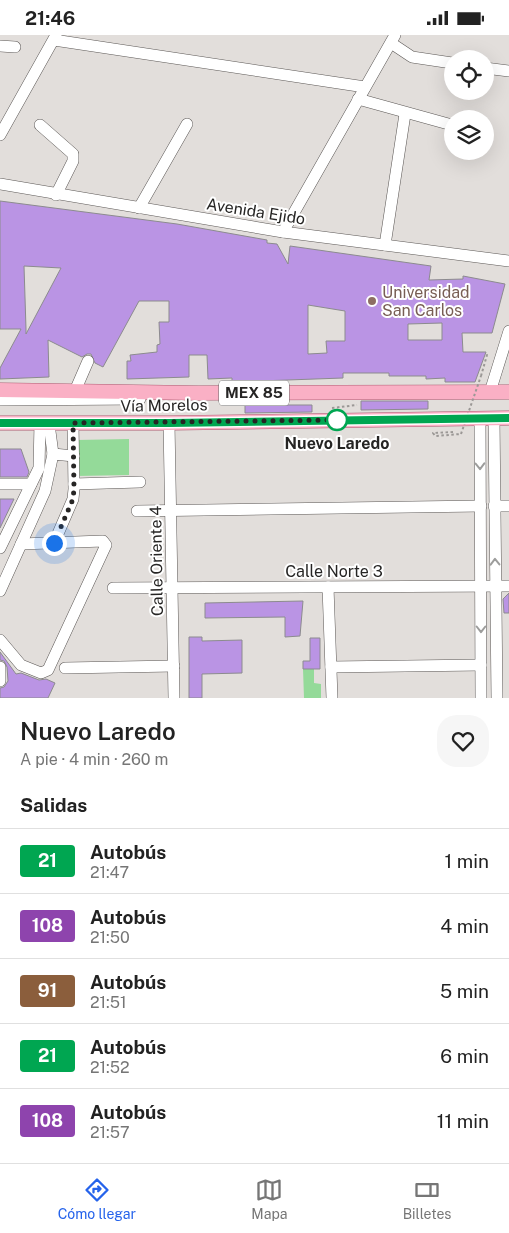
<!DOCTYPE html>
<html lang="es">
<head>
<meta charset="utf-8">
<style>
  :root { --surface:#fff; --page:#f6f6f6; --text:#222; --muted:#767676; --line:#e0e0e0; --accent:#2563eb }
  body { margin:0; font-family:"Public Sans",sans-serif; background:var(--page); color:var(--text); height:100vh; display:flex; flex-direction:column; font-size:19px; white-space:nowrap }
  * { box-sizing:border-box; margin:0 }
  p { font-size:16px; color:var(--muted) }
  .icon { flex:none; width:28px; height:28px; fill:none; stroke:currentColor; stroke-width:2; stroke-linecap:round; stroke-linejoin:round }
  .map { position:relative; height:663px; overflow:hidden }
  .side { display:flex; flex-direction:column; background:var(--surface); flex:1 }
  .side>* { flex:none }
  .badge { padding:0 10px; border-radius:4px; font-size:18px; line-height:32px }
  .controls { position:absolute; left:444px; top:15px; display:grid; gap:10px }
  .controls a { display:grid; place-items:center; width:50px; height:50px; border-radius:50%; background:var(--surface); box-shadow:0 5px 20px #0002; font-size:25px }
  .you { position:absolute; width:25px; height:25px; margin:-12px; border:4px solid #fff; border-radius:50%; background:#1a73e8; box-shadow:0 0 0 8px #1a73e833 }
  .map>.badge { position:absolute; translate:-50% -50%; box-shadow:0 0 0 2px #fff }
  h2 { padding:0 20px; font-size:19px; line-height:45px }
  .round { display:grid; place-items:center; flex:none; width:52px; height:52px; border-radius:20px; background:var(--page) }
  .summary { display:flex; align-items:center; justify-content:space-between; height:85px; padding:0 20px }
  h1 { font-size:24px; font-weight:600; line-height:38px }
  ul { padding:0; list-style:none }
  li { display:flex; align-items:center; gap:15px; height:65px; padding:0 20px; border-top:1px solid var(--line) }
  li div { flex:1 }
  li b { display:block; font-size:19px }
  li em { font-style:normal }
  li .badge { min-width:55px; font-weight:700; text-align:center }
  .status { display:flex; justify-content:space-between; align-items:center; height:35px; padding:0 25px; background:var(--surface); direction:ltr }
  .status svg { height:14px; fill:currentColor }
  .dock { display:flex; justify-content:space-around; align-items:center; height:70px; border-top:1px solid var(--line); background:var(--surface); font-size:14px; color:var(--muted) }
  .dock a { display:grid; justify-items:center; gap:2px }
  .dock .selected { color:var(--accent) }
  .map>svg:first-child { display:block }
  .green { fill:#94da99 }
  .building { fill:#ba94e4; stroke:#8c8b8e; fill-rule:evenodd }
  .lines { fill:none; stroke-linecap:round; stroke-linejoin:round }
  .minor-casing { stroke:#5c5856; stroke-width:12 }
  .major-casing { stroke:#ae5d73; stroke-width:15 }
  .path { stroke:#9b9896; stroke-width:2; stroke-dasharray:2.5 2.5; stroke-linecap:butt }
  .minor { stroke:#fff; stroke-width:11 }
  .major { stroke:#fab0c5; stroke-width:14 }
  .path-bridge { stroke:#9b9896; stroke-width:2; stroke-dasharray:2.5 2.5; stroke-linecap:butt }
  .oneway { stroke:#9d9d9c }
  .line-casing { stroke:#fff; stroke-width:11 }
  .line { stroke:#00a651; stroke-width:8 }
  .walk { stroke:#262524; stroke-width:5; stroke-dasharray:0 9 }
  .education-dot { fill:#8d6e63; stroke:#fff; stroke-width:2 }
  .stop-dot { fill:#fff; stroke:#00a651; stroke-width:2.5 }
  .labels { text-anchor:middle; stroke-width:4; stroke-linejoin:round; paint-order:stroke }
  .shield { fill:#fff; stroke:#676666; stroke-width:1 }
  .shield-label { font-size:15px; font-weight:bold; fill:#262524 }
  .street-label { font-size:16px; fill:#262524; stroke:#fff }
  .education-label { font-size:16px; fill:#785e54; stroke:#fff; text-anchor:start }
  .stop-label { font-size:16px; font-weight:bold; fill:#262524; stroke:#fff }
</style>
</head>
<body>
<div class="status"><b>21:46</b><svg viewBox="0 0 49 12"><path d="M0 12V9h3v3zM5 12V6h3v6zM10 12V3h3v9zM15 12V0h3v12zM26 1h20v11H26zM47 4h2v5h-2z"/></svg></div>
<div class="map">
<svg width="509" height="663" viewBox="0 0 509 663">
  <rect width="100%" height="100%" fill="#e2dedb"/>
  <g class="green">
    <polygon points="129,404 129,440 77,441 76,405"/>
    <polygon points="303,634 314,634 314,648 321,649 321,663 304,663"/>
  </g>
  <g class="building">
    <path d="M 0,166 L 177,189 L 267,205 L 267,208 L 277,209 L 288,229 L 290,211 L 431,231 L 429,245 L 463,244 L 463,241 L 505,249 L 492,298 L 462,298 L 463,317 L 486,317 L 475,347 L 445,347 L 445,343 L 426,344 L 426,341 L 389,341 L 389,338 L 343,338 L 343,343 L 232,347 L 232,343 L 208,344 L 207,320 L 189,320 L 189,342 L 127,344 L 127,326 L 131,326 L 130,320 L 157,317 L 157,310 L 160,309 L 159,287 L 169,287 L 169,266 L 139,266 L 103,332 L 95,328 L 91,319 L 87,319 L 82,322 L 48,305 L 49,342 L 0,344 L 0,333 L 21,294 L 0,294 ZM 24,231 L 61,233 L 26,299 L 26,294 ZM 308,270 L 345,276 L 345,306 L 326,306 L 327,318 L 308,319 ZM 442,288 L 442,305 L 408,305 L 408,289 Z"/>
    <polygon points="361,366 428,366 428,374 361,375"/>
    <polygon points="245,370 312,370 312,377 245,378"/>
    <polygon points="0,414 21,414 29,437 27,442 0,442"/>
    <polygon points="0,464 14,464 0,493"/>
    <polygon points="509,558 509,578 504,578 503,564"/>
    <polygon points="303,566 300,601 285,602 285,582 205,583 205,568"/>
    <polygon points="189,602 202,602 202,606 242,605 242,638 202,639 202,663 189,663"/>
    <polygon points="310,603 320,603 320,634 303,634 303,626 310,626"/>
    <polygon points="0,617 16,639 21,638 39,645 46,644 55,648 48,663 0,663 0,653 4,652 8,646 7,632 4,626 0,625"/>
  </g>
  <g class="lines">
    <defs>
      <g id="minor">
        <polyline points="54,5 365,52"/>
        <polyline points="391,8 412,22 452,28"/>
        <polyline points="0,11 15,12"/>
        <polyline points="485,33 509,36"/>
        <polyline points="358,64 452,90"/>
        <polyline points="40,90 73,119 73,126 56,160"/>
        <polyline points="0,100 56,0"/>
        <polyline points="0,149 283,197 509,226"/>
        <polyline points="139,173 187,89"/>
        <polyline points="283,197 395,0"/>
        <polyline points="385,210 405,79"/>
        <polyline points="75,356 88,326"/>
        <polyline points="490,357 509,296"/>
        <polyline points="0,365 140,364"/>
        <polyline points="480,383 481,663"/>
        <polyline points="494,383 497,663"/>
        <polyline points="169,388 174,663"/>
        <polyline points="49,389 53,419"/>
        <polyline points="0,449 31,449"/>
        <polyline points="74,449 140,447"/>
        <polyline points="494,471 509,471"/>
        <polyline points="137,476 481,471"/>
        <polyline points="54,508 73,464 74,454 73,388"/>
        <polyline points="0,513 39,433 40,388"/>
        <polyline points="328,552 332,663"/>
        <polyline points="113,553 509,551"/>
        <polyline points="0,556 45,456 53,419 74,421"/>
        <polyline points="0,605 21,630 41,638 48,635 106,510 103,506 21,509"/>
        <polyline points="0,632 0,646"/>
        <polyline points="331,632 481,630"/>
        <polyline points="65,633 174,631"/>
      </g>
      <g id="major">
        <polyline points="0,355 198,358 509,357"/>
        <polyline points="0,388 169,388 509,383"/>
      </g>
    </defs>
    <use href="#minor" class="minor-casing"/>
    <use href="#major" class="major-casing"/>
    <g class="path">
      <polyline points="481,341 487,320 490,321"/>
      <polyline points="332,373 357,370"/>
      <polyline points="453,397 433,398 435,401 461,399"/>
    </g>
    <use href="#minor" class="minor"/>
    <use href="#major" class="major"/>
    <polyline class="path-bridge" points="461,399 481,341"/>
  </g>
  <defs><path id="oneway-chevron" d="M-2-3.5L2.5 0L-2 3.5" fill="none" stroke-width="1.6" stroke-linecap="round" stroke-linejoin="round" transform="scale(1.25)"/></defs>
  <g class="oneway">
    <use href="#oneway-chevron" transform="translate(480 431) rotate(89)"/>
    <use href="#oneway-chevron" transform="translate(495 527) rotate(-91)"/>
    <use href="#oneway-chevron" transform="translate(481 594) rotate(90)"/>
  </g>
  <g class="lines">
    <defs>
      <polyline id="line" points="0,388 169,388 509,383"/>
    </defs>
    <use href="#line" class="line-casing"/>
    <use href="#line" class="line"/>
    <polyline class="walk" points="54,508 73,464 74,454 73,388 337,385"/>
  </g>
  <circle class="education-dot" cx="372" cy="266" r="5"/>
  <circle class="stop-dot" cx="337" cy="385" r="10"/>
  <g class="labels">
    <rect class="shield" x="219" y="345.5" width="70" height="25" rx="4"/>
    <g class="shield-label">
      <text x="254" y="363">MEX 85</text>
    </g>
    <g class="street-label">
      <text transform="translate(256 176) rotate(9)" y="6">Avenida Ejido</text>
      <text transform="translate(164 370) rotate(-1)" y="6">Vía Morelos</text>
      <text transform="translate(156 526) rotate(-91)" y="6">Calle Oriente 4</text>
      <text x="334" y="542">Calle Norte 3</text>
    </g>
    <g class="education-label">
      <text x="382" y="263">Universidad<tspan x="382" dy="18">San Carlos</tspan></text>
    </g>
    <g class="stop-label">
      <text x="337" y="414">Nuevo Laredo</text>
    </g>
  </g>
</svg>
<div class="controls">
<a><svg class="icon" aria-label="locate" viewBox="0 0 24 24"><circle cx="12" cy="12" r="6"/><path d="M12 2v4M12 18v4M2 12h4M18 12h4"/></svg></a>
<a><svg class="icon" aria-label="layers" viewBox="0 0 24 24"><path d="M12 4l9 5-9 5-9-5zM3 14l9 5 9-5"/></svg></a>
</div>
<div class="you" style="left:54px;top:508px"></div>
</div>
<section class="side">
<div class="summary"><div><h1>Nuevo Laredo</h1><p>A pie · 4 min · 260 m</p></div><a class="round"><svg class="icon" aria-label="heart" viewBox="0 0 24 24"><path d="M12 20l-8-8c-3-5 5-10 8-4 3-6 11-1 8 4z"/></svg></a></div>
<h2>Salidas</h2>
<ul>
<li><span class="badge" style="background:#00a651;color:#fff">21</span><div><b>Autobús</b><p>21:47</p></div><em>1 min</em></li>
<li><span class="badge" style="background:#8e44ad;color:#fff">108</span><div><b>Autobús</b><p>21:50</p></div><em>4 min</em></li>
<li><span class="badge" style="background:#8b5e3c;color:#fff">91</span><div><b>Autobús</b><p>21:51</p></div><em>5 min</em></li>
<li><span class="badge" style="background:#00a651;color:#fff">21</span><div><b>Autobús</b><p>21:52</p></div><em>6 min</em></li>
<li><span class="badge" style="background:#8e44ad;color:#fff">108</span><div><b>Autobús</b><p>21:57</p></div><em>11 min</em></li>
</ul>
</section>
<nav class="dock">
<a class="selected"><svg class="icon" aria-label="directions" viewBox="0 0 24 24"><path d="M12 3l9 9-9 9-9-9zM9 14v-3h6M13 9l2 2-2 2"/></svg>Cómo llegar</a>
<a><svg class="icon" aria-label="map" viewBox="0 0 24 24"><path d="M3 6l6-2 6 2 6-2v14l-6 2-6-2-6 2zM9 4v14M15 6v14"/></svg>Mapa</a>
<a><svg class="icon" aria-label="tickets" viewBox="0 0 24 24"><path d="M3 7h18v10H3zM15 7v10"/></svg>Billetes</a>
</nav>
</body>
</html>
